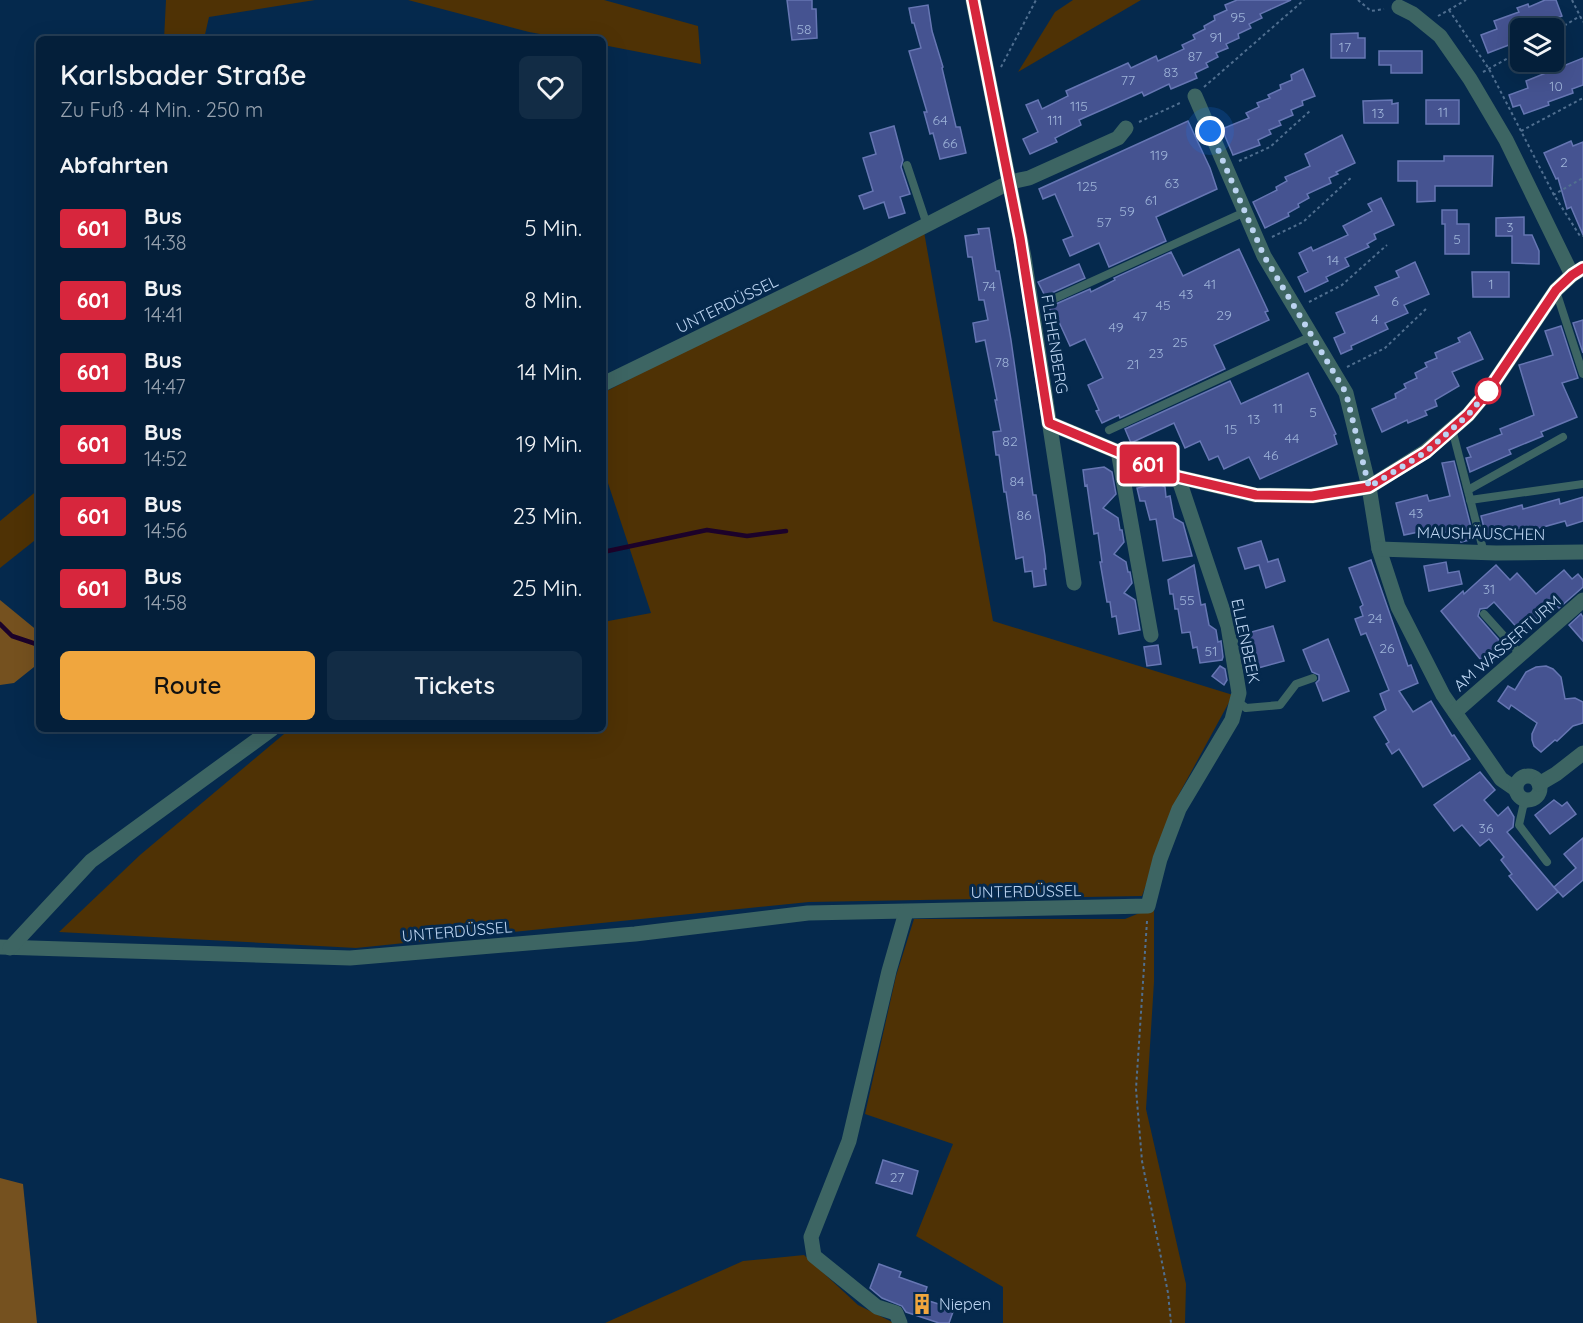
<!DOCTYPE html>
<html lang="de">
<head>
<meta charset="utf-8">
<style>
  :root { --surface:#041f3a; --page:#122c45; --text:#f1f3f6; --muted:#97a2af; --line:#253d54; --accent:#f0a63e }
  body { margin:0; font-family:Quicksand,sans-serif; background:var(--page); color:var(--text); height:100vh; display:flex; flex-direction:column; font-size:22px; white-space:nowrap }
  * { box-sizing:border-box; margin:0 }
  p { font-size:20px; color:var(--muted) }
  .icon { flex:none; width:33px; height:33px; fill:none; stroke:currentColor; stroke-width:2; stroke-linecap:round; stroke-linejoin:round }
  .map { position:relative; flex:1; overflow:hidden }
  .panel { position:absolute; left:36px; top:36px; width:570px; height:696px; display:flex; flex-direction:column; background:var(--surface); border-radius:9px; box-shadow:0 6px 24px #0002,0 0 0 2px var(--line) }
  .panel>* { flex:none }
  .badge { padding:0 12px; border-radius:4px; font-size:21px; line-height:39px }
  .fabs { position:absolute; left:1510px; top:18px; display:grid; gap:12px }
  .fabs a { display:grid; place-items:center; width:54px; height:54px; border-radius:9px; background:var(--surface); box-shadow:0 6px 24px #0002,0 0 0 2px var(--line); font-size:30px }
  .you { position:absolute; width:30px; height:30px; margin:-15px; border:4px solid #fff; border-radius:50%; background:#1a73e8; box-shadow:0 0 0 9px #1a73e833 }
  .map>.badge { position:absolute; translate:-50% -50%; box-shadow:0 0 0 3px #fff }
  h2 { padding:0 24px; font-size:22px; line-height:54px }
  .round { display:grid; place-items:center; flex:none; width:63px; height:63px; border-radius:9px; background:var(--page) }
  .headline { display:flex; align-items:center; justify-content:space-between; height:102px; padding:0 24px }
  h1 { font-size:28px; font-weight:600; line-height:45px }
  .primary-button { display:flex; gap:12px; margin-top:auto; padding:12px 24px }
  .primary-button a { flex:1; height:69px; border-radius:9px; background:var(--accent); color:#111; font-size:24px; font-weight:600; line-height:69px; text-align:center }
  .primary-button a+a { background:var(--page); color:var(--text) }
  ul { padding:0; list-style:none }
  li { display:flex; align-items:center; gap:18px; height:72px; padding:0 24px }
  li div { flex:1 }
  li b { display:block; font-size:22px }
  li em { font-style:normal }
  li .badge { min-width:66px; font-weight:700; text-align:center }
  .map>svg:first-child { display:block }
  .green { fill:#4f3205 }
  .forest { fill:#75511f }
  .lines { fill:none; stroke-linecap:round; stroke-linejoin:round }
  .stream { stroke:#1c022a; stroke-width:4.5 }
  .building { fill:#455391; stroke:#6676b3; stroke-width:1.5 }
  .path { stroke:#506f90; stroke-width:2; stroke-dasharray:3 3; stroke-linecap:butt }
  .lane { stroke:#3d6563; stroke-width:8 }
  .street { stroke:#3d6563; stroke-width:15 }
  .line-casing { stroke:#fff; stroke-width:14 }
  .line { stroke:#d7263d; stroke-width:9 }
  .walk { stroke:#bcd4f1; stroke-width:6; stroke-dasharray:0 10.8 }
  .stop-dot { fill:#fff; stroke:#d7263d; stroke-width:3 }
  .labels { text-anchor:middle; stroke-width:6; stroke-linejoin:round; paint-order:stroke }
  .number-label { font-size:14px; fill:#9eb4d9 }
  .street-label { font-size:16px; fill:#bcd4f1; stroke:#05294d }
  .poi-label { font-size:16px; fill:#bcd4f1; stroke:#05294d; text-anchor:start }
</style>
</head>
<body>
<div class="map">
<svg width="1583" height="1323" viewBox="0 0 1583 1323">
  <rect width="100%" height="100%" fill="#05294d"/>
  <g class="green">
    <polygon points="166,0 315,0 209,17 204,39 164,39"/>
    <polygon points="408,0 604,0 698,26 701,64 603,45 603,39 568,39 529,32"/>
    <polygon points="1073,0 1141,0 1018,72 1055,12"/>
    <polygon points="923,226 993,621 1233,695 1178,796 1142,896 809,902 356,948 59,932 140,855 290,729 603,729 603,622 651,613 603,468 603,393"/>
    <polygon points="39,489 39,537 0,568 0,521"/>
    <polygon points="1154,907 1154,982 1146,1109 1186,1284 1185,1323 1003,1323 1003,1287 916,1236 953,1144 865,1114 896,976 914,919 1125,919"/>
    <polygon points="804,1255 858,1305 894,1323 605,1323 743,1261"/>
  </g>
  <g class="forest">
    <polygon points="0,600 39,632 39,663 14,683 0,685"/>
    <polygon points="0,1178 23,1184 37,1323 0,1323"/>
  </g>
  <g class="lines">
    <g class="stream">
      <polyline points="603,552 707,530 747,536 786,531"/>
      <polyline points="0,624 12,636 39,645"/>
    </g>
  </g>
  <g class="building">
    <polygon points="787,0 812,0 812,9 816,9 817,38 792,40"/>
    <polygon points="1237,0 1291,0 1260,14 1262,18 1249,24 1251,28 1238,34 1239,38 1226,44 1228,48 1216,53 1218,57 1206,63 1208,67 1195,73 1197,78 1171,89 1169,84 1144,96 1142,92 1104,109 1079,120 1081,125 1055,138 1057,142 1030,154 1023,139 1038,132 1026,105 1038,100 1042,109 1068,96 1066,91 1128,63 1131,68 1156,56 1158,61 1184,49 1182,45 1195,39 1193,35 1205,29 1204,26 1215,20 1214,16 1227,10 1225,5"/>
    <polygon points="1545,0 1556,0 1562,16 1531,28 1521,28 1521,36 1513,40 1514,43 1488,53 1481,35 1497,29 1494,21 1519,12 1517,8 1528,4 1529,7"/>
    <polygon points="928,5 932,31 943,67 942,68 951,106 956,127 960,127 966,153 940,159 933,133 930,134 924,112 927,112 909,51 921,48 914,23 912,23 909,8"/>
    <polygon points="1358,33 1358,38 1365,38 1365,58 1331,58 1331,34"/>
    <polygon points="1379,51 1422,51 1422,73 1391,73 1391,65 1379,65"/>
    <polygon points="1583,58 1583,85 1572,89 1573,93 1548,102 1549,105 1524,114 1520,105 1513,107 1509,95 1528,88 1526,81"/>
    <polygon points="1303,69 1315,96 1302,101 1303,105 1291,110 1293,115 1279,121 1281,125 1269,130 1271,134 1258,140 1260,145 1233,155 1222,129 1249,118 1246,113 1259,107 1257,103 1270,98 1268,95 1281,89 1280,85 1292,80 1291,75"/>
    <polygon points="1392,100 1392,104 1398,103 1398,123 1364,123 1363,101"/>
    <rect x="1426" y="100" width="33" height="24"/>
    <polygon points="1188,121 1210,168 1217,189 1156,217 1166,241 1109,267 1099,243 1070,256 1063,240 1073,236 1055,194 1043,199 1039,189"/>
    <polygon points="894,126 903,160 901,167 910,194 900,197 905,213 889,218 884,202 864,209 859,196 873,191 863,158 876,154 870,133"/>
    <polygon points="1342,135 1355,163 1336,172 1338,174 1329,178 1331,183 1307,194 1309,198 1298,204 1299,207 1288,213 1289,216 1265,228 1253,202 1277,190 1276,187 1287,181 1285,177 1310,166 1305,154"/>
    <polygon points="1571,141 1573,146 1583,142 1583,235 1571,207 1567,209 1558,178 1556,179 1544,153"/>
    <polygon points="1444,156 1493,156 1492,186 1435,186 1435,201 1417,202 1417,181 1398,181 1398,161 1444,161"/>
    <polygon points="1381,198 1394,225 1374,234 1376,239 1367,244 1369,247 1345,258 1349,266 1326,277 1328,281 1305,292 1298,277 1308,272 1299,253 1311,247 1313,251 1348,235 1343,226 1372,211 1368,204"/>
    <polygon points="1442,210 1457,210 1457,224 1469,224 1469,254 1445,254 1445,224 1442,224"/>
    <polygon points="1524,217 1524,235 1532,235 1539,251 1539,264 1512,263 1512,236 1496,236 1496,218"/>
    <polygon points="989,228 996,271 999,271 1011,340 1033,495 1036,495 1045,556 1046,569 1044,569 1046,585 1034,587 1032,571 1025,572 1023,557 1016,559 1006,492 1004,492 999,455 996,455 993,432 1001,431 995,400 997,400 985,340 976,342 973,323 988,320 984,300 979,300 972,257 968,257 965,236 979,234 978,229"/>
    <polygon points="1239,249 1268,311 1265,312 1269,320 1214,345 1225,369 1120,418 1119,415 1102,423 1096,411 1099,410 1088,385 1103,378 1085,339 1070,346 1059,322 1056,324 1049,307 1090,289 1091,292 1115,280 1114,278 1171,252 1183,276"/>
    <polygon points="1415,262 1429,294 1404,305 1408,313 1385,323 1388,329 1351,346 1352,349 1341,354 1334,338 1345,333 1336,313 1379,295 1375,287 1399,277 1396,271"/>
    <polygon points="1079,264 1085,278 1045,296 1038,282"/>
    <polygon points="1472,272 1509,272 1509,297 1473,297"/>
    <polygon points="1583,320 1583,353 1573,323"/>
    <polygon points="1561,326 1578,378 1562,383 1577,417 1541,432 1543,436 1509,450 1511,454 1470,472 1466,458 1471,457 1467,448 1502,434 1500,429 1534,415 1519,365 1553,355 1545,331"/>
    <polygon points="1470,332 1483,359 1452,372 1459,386 1435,400 1437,406 1425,411 1427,415 1408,423 1407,420 1382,432 1372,409 1396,398 1395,394 1406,388 1404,384 1417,378 1415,373 1427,367 1425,363 1437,358 1435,353 1460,342 1458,338"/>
    <polygon points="1308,373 1336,434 1334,435 1337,444 1260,479 1249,457 1224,469 1218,456 1209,460 1200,441 1185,448 1174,423 1131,443 1125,429 1230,381 1241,404"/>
    <polygon points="1454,461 1474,539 1461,542 1458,529 1429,536 1428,530 1404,535 1396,503 1427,495 1429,501 1450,496 1442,463"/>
    <polygon points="1104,467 1112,472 1116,494 1103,508 1118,518 1120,530 1122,530 1124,542 1114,554 1126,562 1128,572 1130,572 1132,583 1124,593 1135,600 1140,630 1119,634 1116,616 1112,617 1110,602 1107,602 1100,562 1102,562 1098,533 1094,534 1087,485 1085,486 1083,470"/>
    <polygon points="1160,484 1165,487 1166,497 1170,496 1174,518 1183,523 1192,556 1163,561 1156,519 1150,520 1145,501 1140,501 1137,488"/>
    <polygon points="1583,497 1583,521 1567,526 1565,521 1529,531 1528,526 1491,536 1486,536 1481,516 1522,505 1523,509 1559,499 1560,504"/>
    <polygon points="1261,541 1268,562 1278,559 1285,581 1266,588 1259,565 1245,569 1238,548"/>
    <polygon points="1371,560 1408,666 1411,665 1418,683 1399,691 1413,712 1431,701 1452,736 1454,735 1470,759 1423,787 1399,749 1392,754 1386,744 1389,742 1374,717 1386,710 1380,694 1389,690 1366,633 1361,635 1355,619 1363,616 1360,607 1363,605 1349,568"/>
    <polygon points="1446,562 1448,573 1459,571 1462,584 1429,591 1424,566"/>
    <polygon points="1194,565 1201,605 1205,604 1209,625 1216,630 1218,642 1221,641 1223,657 1222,660 1200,663 1197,647 1193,648 1190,632 1182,633 1178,609 1175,609 1173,594 1170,594 1168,580"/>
    <polygon points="1496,565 1510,580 1517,573 1536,594 1564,570 1572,579 1578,574 1583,580 1583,587 1559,608 1554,602 1521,632 1494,602 1487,608 1480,609 1478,616 1505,647 1491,659 1489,657 1481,660 1441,611 1463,591 1464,594"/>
    <polygon points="1581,614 1583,617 1583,641 1569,625"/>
    <polygon points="1273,626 1284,661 1258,668 1248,633"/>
    <polygon points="1328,639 1349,691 1323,701 1316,683 1319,680 1319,675 1312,672 1303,650"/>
    <polygon points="1158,645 1161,664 1147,666 1144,647"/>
    <polygon points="1220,666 1225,669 1227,680 1224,685 1212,676"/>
    <polygon points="1546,666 1553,669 1561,677 1565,699 1575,698 1583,702 1583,723 1573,726 1557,741 1555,740 1541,752 1534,746 1532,740 1532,734 1537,723 1511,705 1509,709 1498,701 1508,686 1515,690 1526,672 1536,667"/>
    <polygon points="1480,772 1495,790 1484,800 1498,816 1508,807 1514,817 1513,827 1507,832 1558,892 1537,910 1509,876 1512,874 1501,860 1504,857 1489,839 1480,846 1462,825 1454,831 1434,805"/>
    <polygon points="1554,800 1562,806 1567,802 1576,814 1550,834 1535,815"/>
    <polygon points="1583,838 1583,880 1563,897 1554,887 1576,868 1564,854"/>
    <polygon points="883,1160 918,1171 912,1194 876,1183"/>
    <polygon points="879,1264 901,1272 899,1277 927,1287 923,1299 954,1309 949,1323 939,1323 906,1312 902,1306 882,1298 870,1288"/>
  </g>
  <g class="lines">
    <g class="path">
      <polyline points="1358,0 1371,11 1384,9"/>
      <polyline points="1572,0 1583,22"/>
      <polyline points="1449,10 1489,69 1554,195 1580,236 1583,236"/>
      <polyline points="1438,16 1466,0"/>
      <polyline points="1554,32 1580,16"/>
      <polyline points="1001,67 1036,0"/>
      <polyline points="1483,72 1521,51"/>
      <polyline points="1204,87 1304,0"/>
      <polyline points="1139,122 1182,102"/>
      <polyline points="1521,131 1583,98"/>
      <polyline points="1239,161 1270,147 1311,110"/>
      <polyline points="1553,195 1583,178"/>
      <polyline points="1272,237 1303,222 1352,177"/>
      <polyline points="1309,302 1342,285 1387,245"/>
      <polyline points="1347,367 1385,348 1427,308"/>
      <polyline points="1147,921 1136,1089 1142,1161 1168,1293 1171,1323"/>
    </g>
    <g class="lane">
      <polyline points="907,165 927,225"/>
      <polyline points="1556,291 1583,374"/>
      <polyline points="1049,301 1245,212"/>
      <polyline points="1452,429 1484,553"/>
      <polyline points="1109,430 1312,336"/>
      <polyline points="1468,490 1563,437"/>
      <polyline points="1470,500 1583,484"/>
      <polyline points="1484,614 1521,655"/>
      <polyline points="1237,701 1246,708 1280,705 1296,684 1313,678"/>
      <polyline points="1527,801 1523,807 1519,825 1547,862"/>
    </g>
    <g class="street">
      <polyline points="973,0 1024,257 1074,583"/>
      <polyline points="1399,7 1413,14 1440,36 1470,79 1506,140 1572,275"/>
      <polyline points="1195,96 1264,256 1346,393 1369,487 1379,549 1398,607 1443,695 1501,779 1514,788"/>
      <polyline points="603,384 866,256 1010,182 1029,178 1118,138 1126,128"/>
      <polyline points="1049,423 1178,477 1255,495 1312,496 1369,487 1426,451 1468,415 1488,391 1556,290 1572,275 1583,268"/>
      <polyline points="1118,451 1151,635"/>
      <polyline points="1379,549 1496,553 1583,552"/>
      <polyline points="1455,712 1583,600"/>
      <circle cx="1528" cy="788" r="12"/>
      <polyline points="1539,784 1556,774 1583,753"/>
      <polyline points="0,947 350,958 635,934 808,913 1148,906 1160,859 1179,809 1232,720 1239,693 1228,626 1178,477"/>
      <polyline points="10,948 91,861 272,729"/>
      <polyline points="900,1323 896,1313 877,1307 814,1256 811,1237 849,1141 889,971 906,912"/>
    </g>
  </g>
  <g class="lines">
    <defs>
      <polyline id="line" points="973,0 1020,238 1049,423 1178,477 1256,495 1312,496 1369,487 1426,452 1468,415 1488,391 1556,290 1572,275 1583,268"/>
    </defs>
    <use href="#line" class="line-casing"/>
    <use href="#line" class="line"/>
    <polyline class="walk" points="1210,131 1264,256 1346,393 1369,487 1426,452 1468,415 1488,391"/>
  </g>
  <defs>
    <symbol id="building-bare" viewBox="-9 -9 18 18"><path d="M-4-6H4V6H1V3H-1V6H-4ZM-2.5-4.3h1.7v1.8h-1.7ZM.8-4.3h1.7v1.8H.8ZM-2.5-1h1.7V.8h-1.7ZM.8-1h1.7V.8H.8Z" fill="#f0a63e" stroke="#05294d" stroke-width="2.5" paint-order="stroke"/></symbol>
  </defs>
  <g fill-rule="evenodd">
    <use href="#building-bare" x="907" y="1289" width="30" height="30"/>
  </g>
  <circle class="stop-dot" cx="1488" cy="391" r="12"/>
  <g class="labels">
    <g class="number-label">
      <text x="1238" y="22">95</text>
      <text x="804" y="34">58</text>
      <text x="1216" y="42">91</text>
      <text x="1345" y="52">17</text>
      <text x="1195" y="61">87</text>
      <text x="1171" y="77">83</text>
      <text x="1128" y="85">77</text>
      <text x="1556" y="91">10</text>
      <text x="1079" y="111">115</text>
      <text x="1443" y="117">11</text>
      <text x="1378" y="118">13</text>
      <text x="940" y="125">64</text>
      <text x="1055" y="125">111</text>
      <text x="950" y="148">66</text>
      <text x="1159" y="160">119</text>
      <text x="1564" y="167">2</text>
      <text x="1172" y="188">63</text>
      <text x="1087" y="191">125</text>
      <text x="1151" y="205">61</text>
      <text x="1127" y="216">59</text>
      <text x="1104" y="227">57</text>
      <text x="1510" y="232">3</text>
      <text x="1457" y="244">5</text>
      <text x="1333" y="265">14</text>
      <text x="1210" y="289">41</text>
      <text x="1491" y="289">1</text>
      <text x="989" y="291">74</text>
      <text x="1186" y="299">43</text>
      <text x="1395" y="306">6</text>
      <text x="1163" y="310">45</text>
      <text x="1224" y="320">29</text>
      <text x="1140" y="321">47</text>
      <text x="1375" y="324">4</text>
      <text x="1116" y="332">49</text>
      <text x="1180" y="347">25</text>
      <text x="1156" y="358">23</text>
      <text x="1002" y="367">78</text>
      <text x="1133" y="369">21</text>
      <text x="1278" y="413">11</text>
      <text x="1313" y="417">5</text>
      <text x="1254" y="424">13</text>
      <text x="1231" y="434">15</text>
      <text x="1292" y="443">44</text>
      <text x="1010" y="446">82</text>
      <text x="1271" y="460">46</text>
      <text x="1017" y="486">84</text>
      <text x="1416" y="518">43</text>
      <text x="1024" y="520">86</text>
      <text x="1489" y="594">31</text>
      <text x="1187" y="605">55</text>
      <text x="1375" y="623">24</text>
      <text x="1387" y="653">26</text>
      <text x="1211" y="656">51</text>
      <text x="1486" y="833">36</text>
      <text x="897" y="1182">27</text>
    </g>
    <g class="street-label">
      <text transform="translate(727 304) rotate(-26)" y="6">UNTERDÜSSEL</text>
      <text transform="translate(1055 344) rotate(81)" y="6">FLEHENBERG</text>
      <text transform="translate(1481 533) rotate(1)" y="6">MAUSHÄUSCHEN</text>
      <text transform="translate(1246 641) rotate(78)" y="6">ELLENBEEK</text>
      <text transform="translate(1507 643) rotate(-41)" y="6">AM WASSERTURM</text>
      <text transform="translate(1026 891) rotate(-1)" y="6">UNTERDÜSSEL</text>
      <text transform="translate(457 931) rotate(-5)" y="6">UNTERDÜSSEL</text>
    </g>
    <g class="poi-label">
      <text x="939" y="1310">Niepen</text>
    </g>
  </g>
</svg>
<div class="fabs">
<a><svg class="icon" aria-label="layers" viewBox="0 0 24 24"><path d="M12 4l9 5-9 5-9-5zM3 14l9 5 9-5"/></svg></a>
</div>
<div class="you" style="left:1210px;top:131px"></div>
<b class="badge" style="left:1148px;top:464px;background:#d7263d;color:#fff">601</b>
<section class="panel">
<div class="headline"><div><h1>Karlsbader Straße</h1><p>Zu Fuß · 4 Min. · 250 m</p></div><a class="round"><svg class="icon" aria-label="heart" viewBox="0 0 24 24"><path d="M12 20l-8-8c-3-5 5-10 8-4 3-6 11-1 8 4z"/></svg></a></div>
<h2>Abfahrten</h2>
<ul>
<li><span class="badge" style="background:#d7263d;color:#fff">601</span><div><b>Bus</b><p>14:38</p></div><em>5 Min.</em></li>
<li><span class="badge" style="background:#d7263d;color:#fff">601</span><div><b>Bus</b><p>14:41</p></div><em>8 Min.</em></li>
<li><span class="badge" style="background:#d7263d;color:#fff">601</span><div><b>Bus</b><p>14:47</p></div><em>14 Min.</em></li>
<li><span class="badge" style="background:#d7263d;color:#fff">601</span><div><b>Bus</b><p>14:52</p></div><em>19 Min.</em></li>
<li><span class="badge" style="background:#d7263d;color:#fff">601</span><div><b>Bus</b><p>14:56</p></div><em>23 Min.</em></li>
<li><span class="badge" style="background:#d7263d;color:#fff">601</span><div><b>Bus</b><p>14:58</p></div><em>25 Min.</em></li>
</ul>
<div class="primary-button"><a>Route</a><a>Tickets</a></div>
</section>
</div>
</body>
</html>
